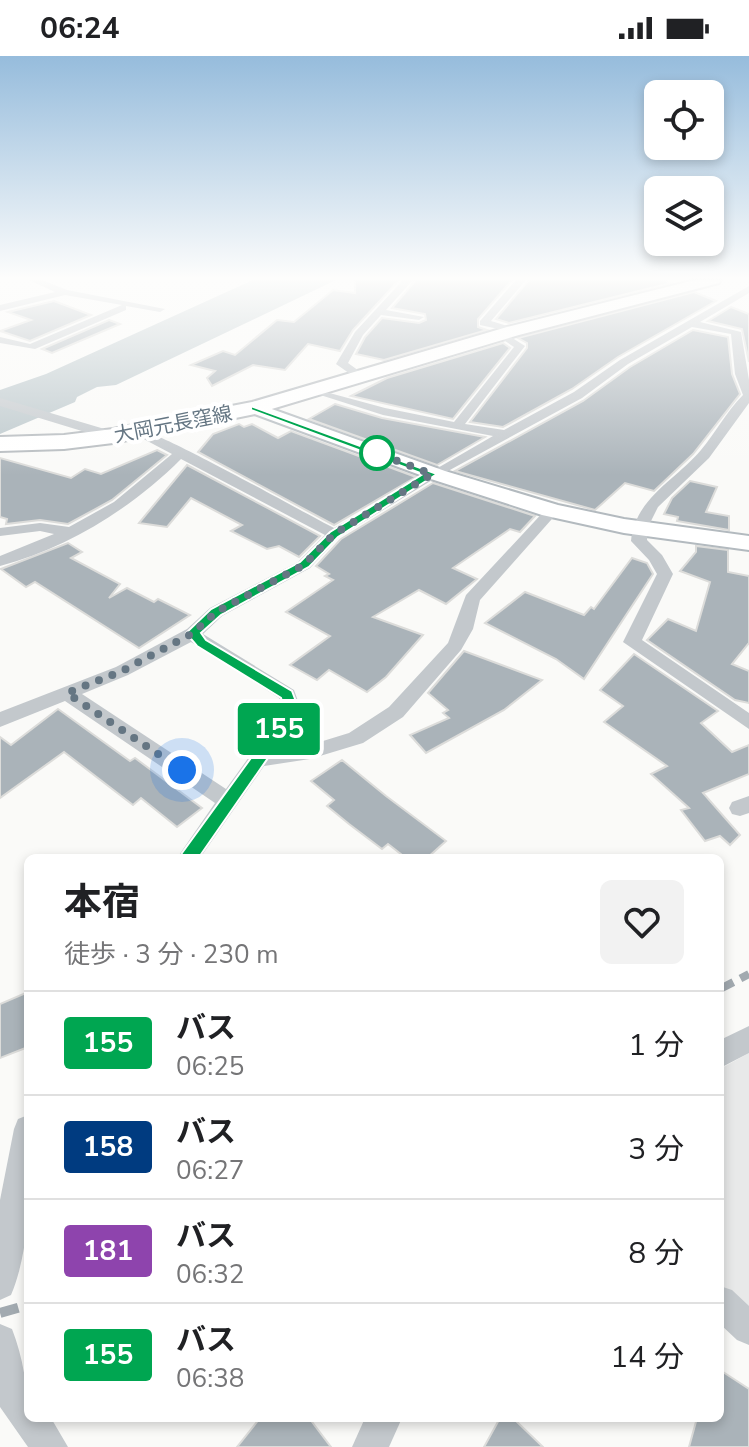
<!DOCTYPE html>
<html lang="ja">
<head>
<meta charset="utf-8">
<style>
  :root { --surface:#fff; --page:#f2f2f2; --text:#202124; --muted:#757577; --line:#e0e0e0 }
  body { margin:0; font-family:"Nunito Sans","Noto Sans JP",sans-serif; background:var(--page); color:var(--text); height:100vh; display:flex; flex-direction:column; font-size:30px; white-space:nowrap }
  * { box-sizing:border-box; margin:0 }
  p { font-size:26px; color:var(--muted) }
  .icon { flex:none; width:44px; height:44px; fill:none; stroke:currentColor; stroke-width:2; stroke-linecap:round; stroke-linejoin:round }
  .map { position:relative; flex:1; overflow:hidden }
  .panel { position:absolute; left:24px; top:798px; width:700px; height:568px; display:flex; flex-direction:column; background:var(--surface); border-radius:12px; box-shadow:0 4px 12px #0003 }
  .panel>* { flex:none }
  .badge { padding:0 16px; border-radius:6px; font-size:28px; line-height:52px }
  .controls { position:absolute; left:644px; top:24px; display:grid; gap:16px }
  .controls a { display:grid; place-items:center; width:80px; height:80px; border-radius:12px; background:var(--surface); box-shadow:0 4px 12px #0003; font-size:40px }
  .you { position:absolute; width:40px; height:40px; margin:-20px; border:6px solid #fff; border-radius:50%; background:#1a73e8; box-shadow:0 0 0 12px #1a73e833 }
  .map>.badge { position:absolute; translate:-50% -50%; box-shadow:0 0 0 4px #fff }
  .round { display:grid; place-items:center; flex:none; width:84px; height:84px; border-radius:12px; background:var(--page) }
  .overview { display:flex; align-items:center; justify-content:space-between; height:136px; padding:0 40px }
  h1 { font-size:38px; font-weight:700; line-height:60px }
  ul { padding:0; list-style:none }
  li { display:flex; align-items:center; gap:24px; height:104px; padding:0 40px; border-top:2px solid var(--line) }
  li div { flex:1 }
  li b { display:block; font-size:30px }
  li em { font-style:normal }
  li .badge { min-width:88px; font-weight:700; text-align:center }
  .status { display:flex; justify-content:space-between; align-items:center; height:56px; padding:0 40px; background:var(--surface); direction:ltr }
  .status svg { height:22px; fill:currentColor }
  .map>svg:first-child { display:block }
  .built { fill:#e8e9e9 }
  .water { fill:#bbc7cb }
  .building { fill:#aab3b9; stroke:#dcdcda; stroke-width:2 }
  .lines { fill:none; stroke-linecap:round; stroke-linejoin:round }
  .secondary-casing { stroke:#b3babf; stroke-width:4 }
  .primary-casing { stroke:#b5babe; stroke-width:4 }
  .street { fill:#c3c8cc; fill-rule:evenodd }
  .secondary { fill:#fff; fill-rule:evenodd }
  .primary { fill:#fff; fill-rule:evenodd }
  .rail-far1 { stroke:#a2aab0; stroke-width:8; stroke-dasharray:15 8; stroke-linecap:butt }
  .rail { stroke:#a2aab0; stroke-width:10; stroke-dasharray:19 10; stroke-linecap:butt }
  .line { fill:#00a651; stroke:#fff; stroke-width:2 }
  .walk { stroke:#657683; stroke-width:8; stroke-dasharray:0 14.4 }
  .stop-dot { fill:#fff; stroke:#00a651; stroke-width:4 }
  .labels { text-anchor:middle; stroke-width:8; stroke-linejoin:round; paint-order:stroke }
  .far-street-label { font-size:20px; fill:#657683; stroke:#fff }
</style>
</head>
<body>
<div class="status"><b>06:24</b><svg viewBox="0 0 49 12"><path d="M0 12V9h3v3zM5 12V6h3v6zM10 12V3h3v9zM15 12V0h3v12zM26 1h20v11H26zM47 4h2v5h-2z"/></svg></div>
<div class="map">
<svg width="749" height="1391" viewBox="0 0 749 1391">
  <rect width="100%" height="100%" fill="#fafaf8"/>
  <polygon class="built" points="749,997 749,1272 720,1246 720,1013"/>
  <polygon class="water" points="253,224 336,224 116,329 97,331 77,341 75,346 0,378 0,334 46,318"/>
  <g class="building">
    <polygon points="355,224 399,224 353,274 340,295 308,288 285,314 253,309 212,330 207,322 215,315 191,309 223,295 235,299 277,264 294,266 333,234 355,237"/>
    <polygon points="416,224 512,224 478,263 478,271 487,274 384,304 356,298 365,281 382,262 419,267 426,264 425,258 392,252"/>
    <polygon points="529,224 663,224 671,227 509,267 496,263"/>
    <polygon points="694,236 716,245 618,301 572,333 503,371 470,366 527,292 527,287 518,282"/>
    <polygon points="54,245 91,259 30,285 0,275 31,264 8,256"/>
    <polygon points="731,251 749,258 749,306 742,273 708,265"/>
    <polygon points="109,264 120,268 52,297 42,293"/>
    <polygon points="693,274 728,281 732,318 740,338 693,398 654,435 625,427 595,454 455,415 583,345 630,311"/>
    <polygon points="503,287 510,292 453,363 351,340 387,322"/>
    <polygon points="335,348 382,362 485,381 437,409 309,363"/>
    <polygon points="239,368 244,371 252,368 278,382 291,375 416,421 334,469 198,396 213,378"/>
    <polygon points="157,394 167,399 112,444 68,468 40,464 6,468 7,463 0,461 0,402 71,422 85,413 101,418"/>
    <polygon points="187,409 320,480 299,501 279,490 267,493 231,475 242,469 191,442 167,471 139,467"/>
    <polygon points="690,425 717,431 706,456 729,460 729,474 677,465 678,461 664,458 672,442"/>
    <polygon points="433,427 535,460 520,476 510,473 453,512 477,523 446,548 419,534 373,561 423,579 386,621 367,636 329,614 317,624 290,609 330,580 286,556 333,524 325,520 329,518 316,510 341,483"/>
    <polygon points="68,487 82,496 71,502 120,528 109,542 127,532 154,546 158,543 190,559 139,592 35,526 26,531 1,513"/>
    <polygon points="696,490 728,494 728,516 749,520 749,587 732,608 749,615 749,647 735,644 647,584 668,563 696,575 710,526 680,515 696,496"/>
    <polygon points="632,502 647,507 653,518 584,623 556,603 485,567 525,536 584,559 591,551 594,553"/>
    <polygon points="464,595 542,624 504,654 426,697 410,679 449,662 443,657 448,654 428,637"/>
    <polygon points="634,598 718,655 701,667 732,696 749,689 749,718 703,737 740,779 730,789 720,780 705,785 681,754 689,752 651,718 667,710 604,666 623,650 600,634"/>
    <polygon points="58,653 130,705 135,702 202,752 177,771 141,742 133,749 64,696 0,742 0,681 11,689"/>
    <polygon points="342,704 386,740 446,785 427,802 406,802 388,788 382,793 349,768 327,750 334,744 311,725"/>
    <polygon points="28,936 28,991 0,1002 0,948"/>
    <polygon points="720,1314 749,1333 749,1391 689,1391 697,1362 720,1362"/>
    <polygon points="260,1362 309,1362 331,1391 237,1391"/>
    <polygon points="500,1362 513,1362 543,1391 484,1391"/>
  </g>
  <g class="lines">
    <defs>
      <polygon id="secondary" points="255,347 445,415 558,449 624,463 749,480 749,494 624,477 542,459 431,423 249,356 246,352"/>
      <polygon id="primary" points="695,224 721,224 719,227 519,279 255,358 113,387 64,393 0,395 0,381 64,379 113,373 252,346 507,271"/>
    </defs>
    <use href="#secondary" class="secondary-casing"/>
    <use href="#primary" class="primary-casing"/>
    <g class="street">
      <polygon points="29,224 42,224 67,234 165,253 160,256 126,250 126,254 35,293 0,287 0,281 30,288 122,249 65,239 0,255 0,249 55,236"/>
      <polygon points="403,224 413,224 386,254 424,261 419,264 381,259 363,279 348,307 366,320 356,322 336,308 355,276"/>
      <polygon points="516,224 526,224 491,265 517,273 517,277 480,269 480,265"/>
      <path d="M 749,230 L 749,237 L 700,266 L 741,276 L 749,324 L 749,347 L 709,402 L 658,451 L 648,471 L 647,484 L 662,499 L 673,518 L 642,584 L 749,657 L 749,673 L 623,586 L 657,518 L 649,504 L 631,485 C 635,442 676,424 701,394 C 716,376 726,356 743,339 L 735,318 L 731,278 L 692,271 L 628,308 L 582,342 L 437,421 L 339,481 L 310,512 L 222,560 L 203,578 L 294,634 L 302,656 L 276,694 L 310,689 L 349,677 L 389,651 L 448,587 L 466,539 L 547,452 L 552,451 L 559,455 L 480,544 L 473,573 L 461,594 L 403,661 L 363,687 L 310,703 L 264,710 L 200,802 L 177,802 L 215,747 L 65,645 L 0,671 L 0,656 L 116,611 L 187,573 L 210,552 L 298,506 L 325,479 L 181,403 C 132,452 68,492 0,510 L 0,500 L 54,478 L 40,475 L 0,480 L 0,472 L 40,467 L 69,471 L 114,446 L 172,398 L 136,379 L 136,373 C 152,371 306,458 334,472 L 493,380 L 383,359 L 311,336 L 311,332 L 385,352 L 454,366 L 514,291 L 499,281 L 499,277 L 503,276 L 525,290 L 465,368 L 504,374 L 574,336 L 620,304 ZM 191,586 L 279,642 L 282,655 L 226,733 L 82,638 L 128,619 Z"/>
      <polygon points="0,342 118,377 119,380 108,383 0,350"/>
      <polygon points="749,740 749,757 740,760 732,758 729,752 732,746"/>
      <polygon points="749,970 749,997 720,1012 720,984"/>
      <path d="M 28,1059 C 28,1117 34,1184 11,1239 L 0,1244 L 0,1144 L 14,1073 L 18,1063 Z"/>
      <polygon points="720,1230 732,1234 749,1250 749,1289 737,1284 720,1268"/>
      <path d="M 0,1268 L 12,1273 C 23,1301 28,1333 28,1362 L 51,1362 L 68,1391 L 28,1391 L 0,1351 Z"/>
      <polygon points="365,1362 402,1362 389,1391 352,1391"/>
    </g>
    <use href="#secondary" class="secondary"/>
    <use href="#primary" class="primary"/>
    <polyline class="rail-far1" points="720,933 749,918"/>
    <polyline class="rail" points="0,1257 28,1249"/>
  </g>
  <linearGradient id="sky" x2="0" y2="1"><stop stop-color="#96bcdc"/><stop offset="0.53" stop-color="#fdfdfc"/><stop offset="1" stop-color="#fdfdfc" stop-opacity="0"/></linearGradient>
  <rect width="749" height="419" fill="url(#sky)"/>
  <polygon class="line" points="251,350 437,418 338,481 309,511 221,559 201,577 206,584 292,635 300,656 195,807 182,807 180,802 182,797 285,655 281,642 197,590 186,577 211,553 300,506 330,476 423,418 251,354"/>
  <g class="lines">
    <polyline class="walk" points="182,714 67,637 122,615 193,577 216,556 304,509 334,478 432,418 373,396 377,397"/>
  </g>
  <circle class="stop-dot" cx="377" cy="397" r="16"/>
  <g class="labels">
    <g class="far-street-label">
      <text transform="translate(173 368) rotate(-11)" y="7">大岡元長窪線</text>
    </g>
  </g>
</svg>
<div class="controls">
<a><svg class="icon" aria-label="locate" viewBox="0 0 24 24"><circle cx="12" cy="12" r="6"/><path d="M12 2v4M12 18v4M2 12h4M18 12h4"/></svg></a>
<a><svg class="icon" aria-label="layers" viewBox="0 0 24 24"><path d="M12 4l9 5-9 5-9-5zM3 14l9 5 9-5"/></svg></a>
</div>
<div class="you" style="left:182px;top:714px"></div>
<b class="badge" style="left:279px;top:673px;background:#00a651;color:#fff">155</b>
<section class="panel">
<div class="overview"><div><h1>本宿</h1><p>徒歩 · 3 分 · 230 m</p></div><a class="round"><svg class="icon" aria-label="heart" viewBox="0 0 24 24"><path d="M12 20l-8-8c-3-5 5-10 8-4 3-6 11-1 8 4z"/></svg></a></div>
<ul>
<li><span class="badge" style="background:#00a651;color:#fff">155</span><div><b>バス</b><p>06:25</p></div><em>1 分</em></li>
<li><span class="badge" style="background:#003b80;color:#fff">158</span><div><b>バス</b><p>06:27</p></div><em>3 分</em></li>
<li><span class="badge" style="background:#8e44ad;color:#fff">181</span><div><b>バス</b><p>06:32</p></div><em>8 分</em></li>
<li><span class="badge" style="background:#00a651;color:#fff">155</span><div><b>バス</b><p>06:38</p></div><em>14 分</em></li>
</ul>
</section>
</div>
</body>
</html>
